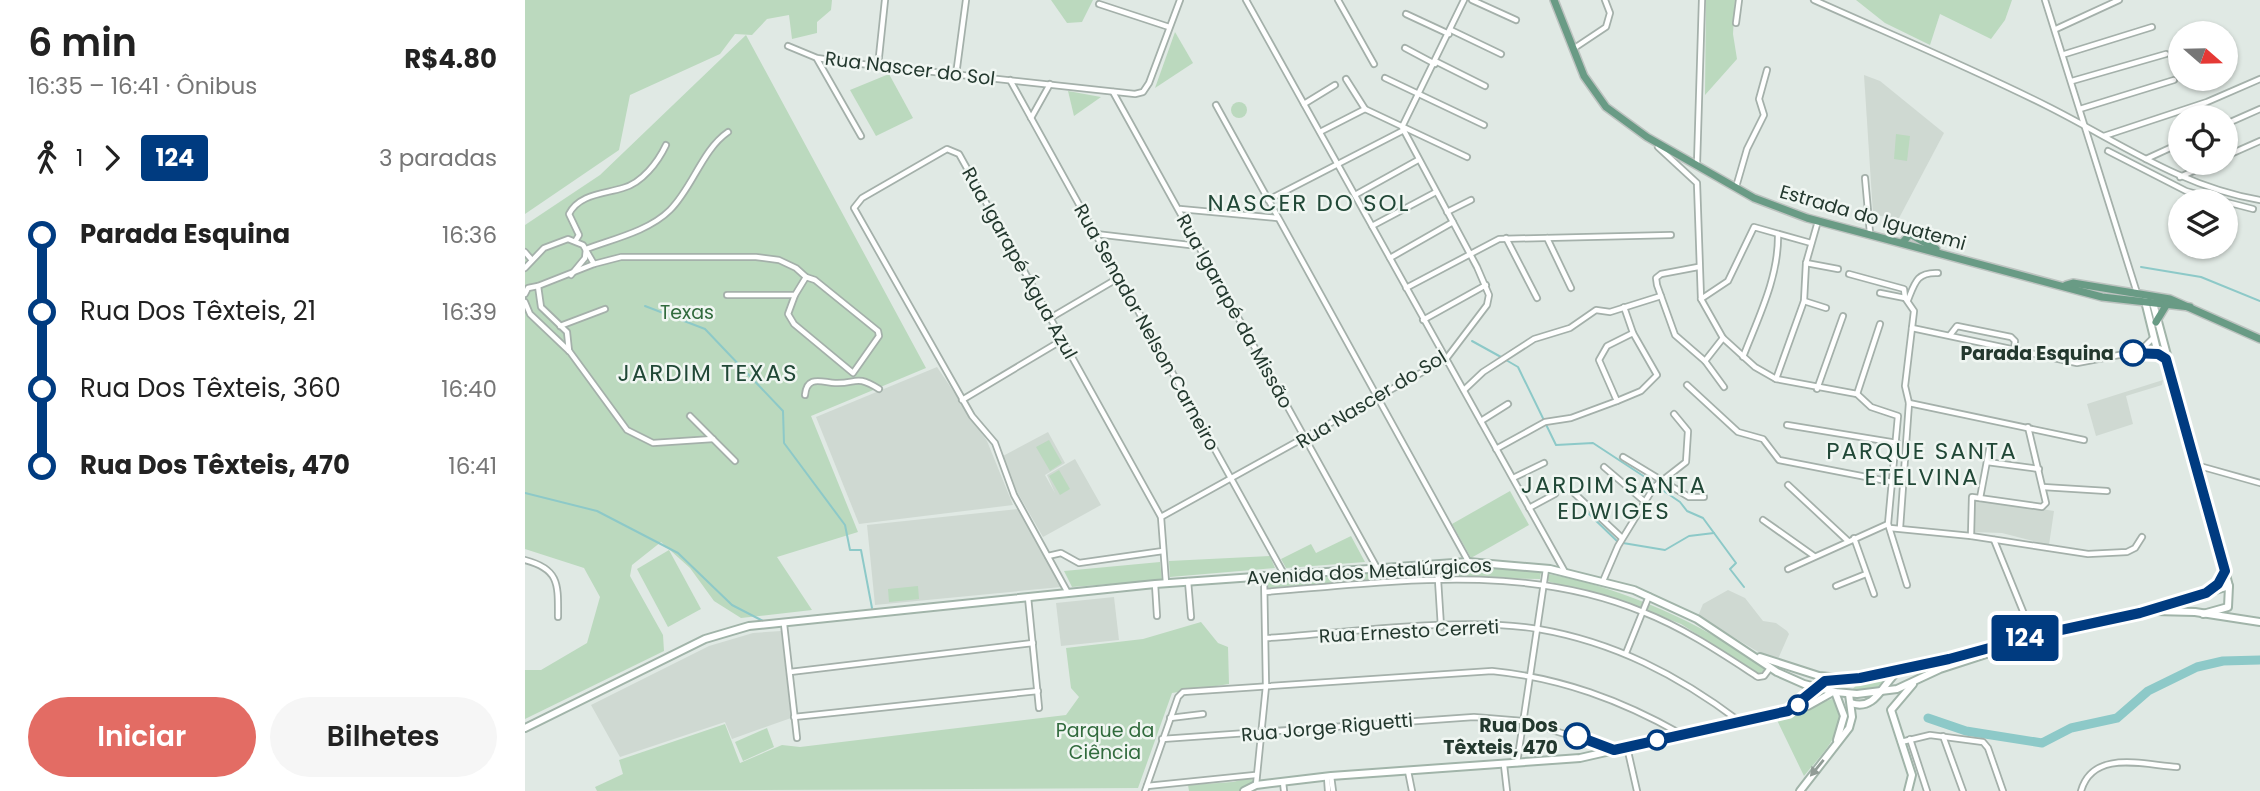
<!DOCTYPE html>
<html lang="pt">
<head>
<meta charset="utf-8">
<style>
  :root { --surface:#fff; --page:#f6f6f6; --text:#222; --muted:#767676; --accent:#e36c64 }
  body { margin:0; font-family:Poppins,sans-serif; background:var(--page); color:var(--text); height:100vh; display:flex; flex-direction:column; font-size:26px; white-space:nowrap }
  * { box-sizing:border-box; margin:0 }
  p { font-size:23px; color:var(--muted) }
  .icon { flex:none; width:38px; height:38px; fill:none; stroke:currentColor; stroke-width:2; stroke-linecap:round; stroke-linejoin:round }
  .map { position:relative; flex:1; overflow:hidden }
  .side { display:flex; flex-direction:column; background:var(--surface); width:525px }
  .side>* { flex:none }
  .badge { padding:0 14px; border-radius:5px; font-size:24px; line-height:46px }
  .needle { width:46px; rotate:110deg }
  .fabs { position:absolute; left:1643px; top:21px; display:grid; gap:14px }
  .fabs a { display:grid; place-items:center; width:70px; height:70px; border-radius:50%; background:var(--surface); box-shadow:0 2px 5px #0004; font-size:35px }
  .map>.badge { position:absolute; translate:-50% -50%; box-shadow:0 0 0 4px #fff }
  .legs { display:flex; align-items:center; gap:10px; height:77px; padding:0 28px; font-size:23px }
  .legs p { margin-inline-start:auto }
  .summary { display:flex; align-items:center; justify-content:space-between; height:119px; padding:0 28px }
  h1 { font-size:38px; font-weight:600; line-height:52px }
  .cta { display:flex; gap:14px; margin-top:auto; padding:14px 28px }
  .cta a { flex:1; height:80px; border-radius:42px; background:var(--accent); color:#fff; font-size:28px; font-weight:600; line-height:80px; text-align:center }
  .cta a+a { background:var(--page); color:var(--text) }
  ul { padding:0 28px; list-style:none }
  li { display:flex; align-items:center; gap:24px; height:77px; font-size:26px }
  li i { display:grid; place-items:center; width:10px; height:100%; margin:0 9px; background:currentColor }
  li i::after { content:''; width:18px; height:18px; margin:-9px; border:5px solid; border-radius:50%; background:var(--surface) }
  li p { margin-inline-start:auto }
  li:first-child i { background:linear-gradient(#0000 50%,currentColor 0) }
  li:last-child i { background:linear-gradient(currentColor 50%,#0000 0) }
  main { display:flex; flex:1; min-height:0 }
  .map>svg:first-child { display:block }
  .built { fill:#cfd9d2 }
  .green { fill:#bbd9be }
  .lines { fill:none; stroke-linecap:round; stroke-linejoin:round }
  .stream { stroke:#8dc9c8; stroke-width:2 }
  .river { stroke:#8dc9c8; stroke-width:9 }
  .street-casing { stroke:#a4b0aa; stroke-width:8 }
  .secondary-casing { stroke:#a1b4a9; stroke-width:10 }
  .primary-casing { stroke:#bdc3c0; stroke-width:10 }
  .street { stroke:#fff; stroke-width:4.5 }
  .secondary { stroke:#fff; stroke-width:6 }
  .primary { stroke:#699b85; stroke-width:7 }
  .oneway { fill:#919c96 }
  .line-1-casing { stroke:#fff; stroke-width:16 }
  .line-1 { stroke:#003b80; stroke-width:10 }
  .stop-1-dot { fill:#fff; stroke:#003b80; stroke-width:3.5 }
  .labels { text-anchor:middle; stroke-width:5; stroke-linejoin:round; paint-order:stroke }
  .street-label { font-size:19px; fill:#23382e; stroke:#f0f6f2 }
  .park-label { font-size:19px; fill:#316b3d; stroke:#f0f6f2 }
  .stop-label { font-size:19px; font-weight:bold; fill:#23382e; stroke:#f0f6f2; text-anchor:end }
  .quarter-label { font-size:23px; letter-spacing:2px; fill:#214837; stroke:#f0f6f2 }
</style>
</head>
<body>
<main>
<section class="side">
<div class="summary"><div><h1>6 min</h1><p>16:35 – 16:41 · Ônibus</p></div><b>R$4.80</b></div>
<div class="legs"><svg class="icon" aria-label="walk" viewBox="0 0 24 24"><circle cx="13" cy="4" r="2"/><path d="M13 8l-2 6 4 7M11 14l-3 7M7 12l3-4h3l4 4"/></svg>1<svg class="icon" aria-label="forward" viewBox="0 0 24 24"><path d="M9 5l7 7-7 7"/></svg><b class="badge" style="background:#003b80;color:#fff">124</b><p>3 paradas</p></div>
<ul>
<li><i style="color:#003b80"></i><b>Parada Esquina</b><p>16:36</p></li>
<li><i style="color:#003b80"></i><span>Rua Dos Têxteis, 21</span><p>16:39</p></li>
<li><i style="color:#003b80"></i><span>Rua Dos Têxteis, 360</span><p>16:40</p></li>
<li><i style="color:#003b80"></i><b>Rua Dos Têxteis, 470</b><p>16:41</p></li>
</ul>
<div class="cta"><a>Iniciar</a><a>Bilhetes</a></div>
</section>
<div class="map">
<svg width="1735" height="791" viewBox="0 0 1735 791">
  <rect width="100%" height="100%" fill="#e0e9e4"/>
  <g class="built">
    <polygon points="1339,75 1355,81 1419,133 1373,220 1348,214"/>
    <polygon points="412,367 462,441 488,505 334,524 291,417"/>
    <polygon points="1638,380 1637,385 1601,396 1608,424 1571,436 1562,404"/>
    <polygon points="523,432 540,463 520,475 530,493 522,475 550,459 576,505 518,537 487,483 478,456"/>
    <polygon points="1448,498 1529,511 1524,545 1477,533 1448,532"/>
    <polygon points="493,509 536,587 350,605 342,525"/>
    <polygon points="1203,590 1220,598 1238,621 1251,623 1262,631 1264,634 1253,659 1240,656 1173,616 1178,604"/>
    <polygon points="589,597 594,640 536,646 531,603"/>
    <polygon points="256,631 266,718 207,739 200,722 95,757 66,705 184,646 228,633"/>
  </g>
  <g class="green">
    <polygon points="0,0 307,0 306,10 292,22 292,33 267,39 264,15 242,19 227,35 210,34 195,54 105,95 94,150 0,214"/>
    <polygon points="526,0 568,0 557,22 542,23"/>
    <polygon points="1181,0 1210,0 1208,34 1212,59 1180,95"/>
    <polygon points="1331,0 1487,0 1480,20 1466,39 1415,14 1405,45 1360,23"/>
    <polygon points="650,32 668,63 630,88"/>
    <polygon points="221,35 401,368 286,416 333,532 252,557 287,610 216,618 189,601 165,568 136,542 107,565 105,576 138,635 139,651 0,719 0,670 16,670 62,643 75,597 59,568 0,549 0,225 75,175"/>
    <polygon points="364,74 388,118 351,136 325,90"/>
    <polygon points="543,91 576,97 549,116"/>
    <circle cx="714" cy="110" r="8"/>
    <polygon points="1371,134 1385,136 1382,161 1369,159"/>
    <polygon points="524,440 537,463 525,471 511,447"/>
    <polygon points="534,470 545,489 535,495 524,476"/>
    <polygon points="985,491 1004,525 946,558 927,524"/>
    <polygon points="826,536 840,562 761,568 756,559 786,544 791,553"/>
    <polygon points="144,550 176,609 143,627 112,569"/>
    <polygon points="745,556 750,568 645,577 644,561"/>
    <polygon points="635,562 637,580 547,587 539,571"/>
    <polygon points="954,566 1016,572 1015,579 887,576 743,588 743,580"/>
    <path d="M 1024,574 C 1104,590 1172,621 1240,668 L 1235,675 L 1156,624 L 1104,604 L 1022,581 Z"/>
    <polygon points="393,586 394,599 364,602 363,589"/>
    <polygon points="676,622 693,643 703,647 704,684 647,693 613,788 72,791 70,787 98,774 94,760 200,724 215,763 257,745 275,747 541,715 554,697 546,688 541,648 618,639"/>
    <polygon points="1356,673 1360,679 1353,689 1326,691 1338,678"/>
    <path d="M 1307,699 L 1313,703 C 1322,733 1296,754 1279,776 L 1251,718 Z"/>
    <polygon points="242,728 249,747 218,761 210,742"/>
    <polygon points="727,777 729,784 718,791 664,791 663,785 708,782"/>
  </g>
  <g class="lines">
    <g class="stream">
      <polyline points="1616,267 1676,277 1735,301"/>
      <polyline points="120,306 180,329 258,411 259,443 320,525 325,550 336,550 347,608"/>
      <polyline points="947,341 976,357"/>
      <polyline points="981,360 993,367 1031,445 1068,443 1129,483"/>
      <polyline points="1133,487 1155,502 1162,511 1178,518 1211,563 1205,569 1219,587"/>
      <polyline points="0,493 72,511 153,553 207,605 238,621"/>
      <polyline points="1063,513 1093,542"/>
      <polyline points="1098,543 1140,550 1164,536 1189,533"/>
    </g>
    <polyline class="river" points="1403,718 1441,731 1517,743 1546,728 1592,718 1623,691 1672,667 1698,661 1735,660"/>
    <defs>
      <g id="street">
        <polyline points="721,0 1040,572"/>
        <polyline points="813,0 849,64"/>
        <polyline points="947,0 991,20"/>
        <path d="M 1289,0 C 1367,35 1446,68 1522,106 C 1592,141 1656,187 1735,200"/>
        <polyline points="1520,0 1612,293"/>
        <polyline points="574,4 644,27"/>
        <polyline points="881,14 924,34"/>
        <polyline points="1211,23 1214,0"/>
        <polyline points="1531,29 1594,0"/>
        <polyline points="926,30 976,54"/>
        <polyline points="263,46 292,58 327,63 610,94 618,92 624,83 655,0"/>
        <polyline points="880,48 910,64"/>
        <polyline points="1048,49 1081,27 1085,13 1080,0"/>
        <polyline points="1540,54 1627,27"/>
        <polyline points="292,59 336,136"/>
        <polyline points="912,62 960,86"/>
        <polyline points="353,66 360,0"/>
        <polyline points="431,75 441,0"/>
        <polyline points="860,78 959,125"/>
        <polyline points="821,79 840,109 942,157"/>
        <polyline points="485,80 759,574"/>
        <polyline points="1547,81 1641,54"/>
        <polyline points="588,92 852,568"/>
        <polyline points="779,104 810,85"/>
        <polyline points="691,105 943,561"/>
        <polyline points="1555,109 1649,80"/>
        <polyline points="506,118 525,84"/>
        <polyline points="1701,124 1735,109"/>
        <polyline points="795,132 840,109"/>
        <polyline points="1579,136 1682,102 1735,79"/>
        <polyline points="1133,147 1172,183 1176,299 1198,338 1230,367 1251,379 1332,394 1346,407 1373,416 1363,524 1382,585"/>
        <polyline points="1583,151 1661,191 1696,201"/>
        <polyline points="1701,156 1735,141"/>
        <polyline points="1621,159 1656,143"/>
        <polyline points="1172,164 1177,0"/>
        <polyline points="1655,177 1686,163"/>
        <polyline points="1340,178 1345,233"/>
        <polyline points="1211,187 1222,149 1239,115 1234,99 1242,70"/>
        <polyline points="830,195 893,160"/>
        <polyline points="743,200 879,130"/>
        <polyline points="1701,202 1728,209"/>
        <polyline points="655,209 752,218"/>
        <polyline points="922,212 946,200"/>
        <polyline points="847,226 911,192"/>
        <polyline points="571,234 673,246"/>
        <polyline points="981,238 1012,298"/>
        <polyline points="1022,238 1046,288"/>
        <path d="M 51,240 L 54,235 L 44,214 C 54,194 79,194 98,188 C 117,183 133,162 141,145"/>
        <polyline points="0,252 6,259"/>
        <polyline points="865,258 928,222"/>
        <polyline points="1281,263 1313,269"/>
        <polyline points="69,264 96,257 231,257 254,260 271,268 281,277 270,295 202,295"/>
        <polyline points="1173,267 1136,274 1131,278 1132,285 1150,335 1180,361 1199,387"/>
        <polyline points="0,268 19,248 43,239 58,245 69,264 13,286"/>
        <polyline points="1324,274 1379,289 1380,298"/>
        <path d="M 46,275 L 60,258 L 61,249 C 88,239 124,231 145,210 C 168,187 177,150 203,132"/>
        <polyline points="881,288 974,239 1146,235"/>
        <polyline points="1355,293 1380,298 1389,311 1380,386 1384,403 1375,528"/>
        <polyline points="0,294 3,288 13,286 16,307 42,332 44,351"/>
        <polyline points="270,295 263,314 269,324 328,373 354,336 353,331 290,280 281,277"/>
        <polyline points="1176,299 1203,281 1229,227 1286,243"/>
        <path d="M 1383,300 C 1390,282 1392,272 1413,273"/>
        <polyline points="1279,301 1301,308"/>
        <polyline points="0,302 5,314 45,352 102,430 128,443 188,439"/>
        <polyline points="527,317 595,277"/>
        <polyline points="898,320 961,285"/>
        <polyline points="35,326 80,309"/>
        <polyline points="1387,328 1552,363 1615,351 1633,354"/>
        <polyline points="1425,335 1432,326 1486,337 1490,341 1489,349"/>
        <polyline points="1615,351 1628,338"/>
        <path d="M 1218,357 C 1233,318 1254,277 1253,234"/>
        <polyline points="1180,361 1198,338"/>
        <polyline points="1251,379 1279,301 1281,263 1293,221"/>
        <polyline points="1162,385 1213,432 1238,439 1254,460 1367,482"/>
        <polyline points="1292,389 1318,316"/>
        <polyline points="939,390 958,372 1009,339 1045,328 1071,310 1085,312 1136,296"/>
        <polyline points="1332,394 1355,324"/>
        <path d="M 280,395 C 282,375 296,382 310,383 C 332,384 330,374 354,389"/>
        <polyline points="437,400 539,339"/>
        <polyline points="1092,401 1116,391 1132,375 1108,333"/>
        <polyline points="1384,403 1559,440"/>
        <polyline points="165,416 210,461"/>
        <polyline points="956,421 983,404"/>
        <polyline points="1262,425 1372,443"/>
        <polyline points="971,449 1020,422 1046,418 1092,401 1074,360 1082,346 1108,333 1099,307"/>
        <polyline points="1098,457 1164,497 1179,497"/>
        <polyline points="1462,462 1514,469"/>
        <polyline points="1671,465 1735,483"/>
        <polyline points="1079,467 1119,501"/>
        <polyline points="988,478 1019,463"/>
        <polyline points="1263,485 1323,541"/>
        <polyline points="1518,487 1582,491"/>
        <polyline points="1049,493 1097,538"/>
        <polyline points="1455,498 1465,445"/>
        <polyline points="1004,508 1030,494"/>
        <polyline points="636,517 921,359 962,305 964,295 952,267 877,127 939,0"/>
        <polyline points="1238,520 1289,556"/>
        <polyline points="1365,528 1446,536 1563,554 1602,552 1610,548 1617,537"/>
        <polyline points="1446,536 1447,497 1517,507 1521,503 1503,427"/>
        <polyline points="1329,538 1349,594"/>
        <polyline points="1469,540 1508,636"/>
        <polyline points="523,556 536,553 554,563 638,551"/>
        <path d="M 0,560 C 35,569 33,585 33,617"/>
        <polyline points="912,564 916,627"/>
        <polyline points="1263,569 1363,524"/>
        <polyline points="663,581 666,617"/>
        <polyline points="1078,581 1093,546 1129,487 1161,462 1163,431 1149,414"/>
        <polyline points="630,584 632,616"/>
        <polyline points="1311,586 1341,574"/>
        <path d="M 740,592 C 866,582 998,562 1118,612 C 1159,628 1196,653 1233,677 L 1239,676 L 1245,668"/>
        <polyline points="543,593 489,495 470,443 447,416 329,208 337,198 422,149 434,154 636,517 641,583"/>
        <polyline points="503,597 514,708"/>
        <polyline points="259,624 272,738"/>
        <path d="M 742,638 C 824,633 933,616 1013,629 C 1089,642 1153,675 1214,721"/>
        <polyline points="1101,653 1124,596"/>
        <polyline points="265,672 508,643"/>
        <polyline points="269,717 513,691"/>
        <polyline points="645,718 678,714"/>
        <polyline points="1418,736 1438,791"/>
        <polyline points="637,739 949,717 998,721 1088,749"/>
        <polyline points="1385,739 1402,791"/>
        <polyline points="1376,742 1405,735 1458,742 1463,748 1478,791"/>
        <polyline points="1102,747 1112,791"/>
        <polyline points="992,763 1021,569"/>
        <polyline points="979,765 982,791"/>
        <polyline points="883,771 887,791"/>
        <polyline points="806,776 808,791"/>
        <polyline points="802,777 803,791"/>
        <polyline points="758,782 759,791"/>
        <polyline points="731,785 741,686 739,575"/>
        <polyline points="622,786 730,775"/>
        <path d="M 620,791 L 653,697 L 658,692 L 967,671 C 1036,678 1096,700 1156,734"/>
        <path d="M 1556,791 C 1568,749 1619,765 1652,767"/>
      </g>
      <g id="secondary">
        <polyline points="1619,297 1633,354 1641,359"/>
        <polyline points="1627,299 1704,586 1703,607 1678,614"/>
        <polyline points="1685,590 1693,584 1700,571"/>
        <polyline points="1629,611 1670,612 1735,622"/>
        <polyline points="1523,634 1620,611 1704,586"/>
        <polyline points="1235,657 1294,676 1325,679 1424,659 1509,636"/>
        <polyline points="1310,692 1319,716 1312,740"/>
        <path d="M 1326,703 C 1351,712 1358,682 1375,669"/>
        <polyline points="1270,706 1294,684 1306,680"/>
        <polyline points="0,728 180,639 224,626 630,584 943,562 1025,569 1109,590 1172,619 1252,672 1279,684 1310,692 1332,694 1372,689 1415,669 1526,633"/>
        <polyline points="719,791 731,785 806,776 1055,758 1283,706 1308,692"/>
        <polyline points="1275,791 1324,728 1327,717 1324,694"/>
        <polyline points="1383,791 1387,775 1366,710 1388,684"/>
      </g>
      <g id="primary">
        <polyline points="1029,0 1059,76 1081,107 1122,137 1229,198 1282,218 1577,297 1665,307"/>
        <polyline points="1378,242 1385,234 1411,249"/>
        <polyline points="1541,285 1548,283 1645,299 1735,339"/>
        <polyline points="1631,322 1642,304"/>
      </g>
    </defs>
    <use href="#street" class="street-casing"/>
    <use href="#secondary" class="secondary-casing"/>
    <use href="#primary" class="primary-casing"/>
    <use href="#street" class="street"/>
    <use href="#secondary" class="secondary"/>
    <use href="#primary" class="primary"/>
  </g>
  <defs><path id="oneway-solid" d="M-6-.8H1V-3.2L6.5 0L1 3.2V.8H-6Z" transform="scale(1.75)"/></defs>
  <use class="oneway" href="#oneway-solid" transform="translate(1292 768) rotate(129)"/>
  <g class="lines">
    <defs>
      <polyline id="line-1" points="1052,736 1089,750 1263,711 1300,681 1335,678 1424,659 1508,636 1615,613 1681,593 1693,584 1700,571 1641,359 1633,354 1608,353"/>
    </defs>
    <use href="#line-1" class="line-1-casing"/>
    <use href="#line-1" class="line-1"/>
  </g>
  <g class="stop-1-dot">
    <circle cx="1608" cy="353" r="12"/>
    <circle cx="1273" cy="705" r="9"/>
    <circle cx="1052" cy="736" r="12"/>
    <circle cx="1132" cy="740" r="9"/>
  </g>
  <g class="labels">
    <g class="street-label">
      <text transform="translate(385 68) rotate(7)" y="7">Rua Nascer do Sol</text>
      <text transform="translate(1348 217) rotate(16)" y="7">Estrada do Iguatemi</text>
      <text transform="translate(495 263) rotate(61)" y="7">Rua Igarapé Água Azul</text>
      <text transform="translate(710 311) rotate(61)" y="7">Rua Igarapé da Missão</text>
      <text transform="translate(622 327) rotate(61)" y="7">Rua Senador Nelson Carneiro</text>
      <text transform="translate(846 399) rotate(-31)" y="7">Rua Nascer do Sol</text>
      <text transform="translate(844 571) rotate(-3)" y="7">Avenida dos Metalúrgicos</text>
      <text transform="translate(884 631) rotate(-3)" y="7">Rua Ernesto Cerreti</text>
      <text transform="translate(802 727) rotate(-5)" y="7">Rua Jorge Riguetti</text>
    </g>
    <g class="park-label">
      <text x="162" y="319">Texas</text>
      <text x="580" y="737">Parque da<tspan x="580" dy="22">Ciência</tspan></text>
    </g>
    <g class="stop-label">
      <text x="1589" y="360">Parada Esquina</text>
      <text x="1033" y="732">Rua Dos<tspan x="1033" dy="22">Têxteis, 470</tspan></text>
    </g>
    <g class="quarter-label">
      <text x="784" y="211">NASCER DO SOL</text>
      <text x="183" y="381">JARDIM TEXAS</text>
      <text x="1397" y="459">PARQUE SANTA<tspan x="1397" dy="26">ETELVINA</tspan></text>
      <text x="1089" y="493">JARDIM SANTA<tspan x="1089" dy="26">EDWIGES</tspan></text>
    </g>
  </g>
</svg>
<div class="fabs">
<a><svg class="needle" viewBox="-14 -14 28 28"><path d="M0-13l5 13h-10z" fill="#e53935"/><path d="M0 13l5-13h-10z" fill="#767676"/></svg></a>
<a><svg class="icon" aria-label="locate" viewBox="0 0 24 24"><circle cx="12" cy="12" r="6"/><path d="M12 2v4M12 18v4M2 12h4M18 12h4"/></svg></a>
<a><svg class="icon" aria-label="layers" viewBox="0 0 24 24"><path d="M12 4l9 5-9 5-9-5zM3 14l9 5 9-5"/></svg></a>
</div>
<b class="badge" style="left:1500px;top:638px;background:#003b80;color:#fff">124</b>
</div>
</main>
</body>
</html>
